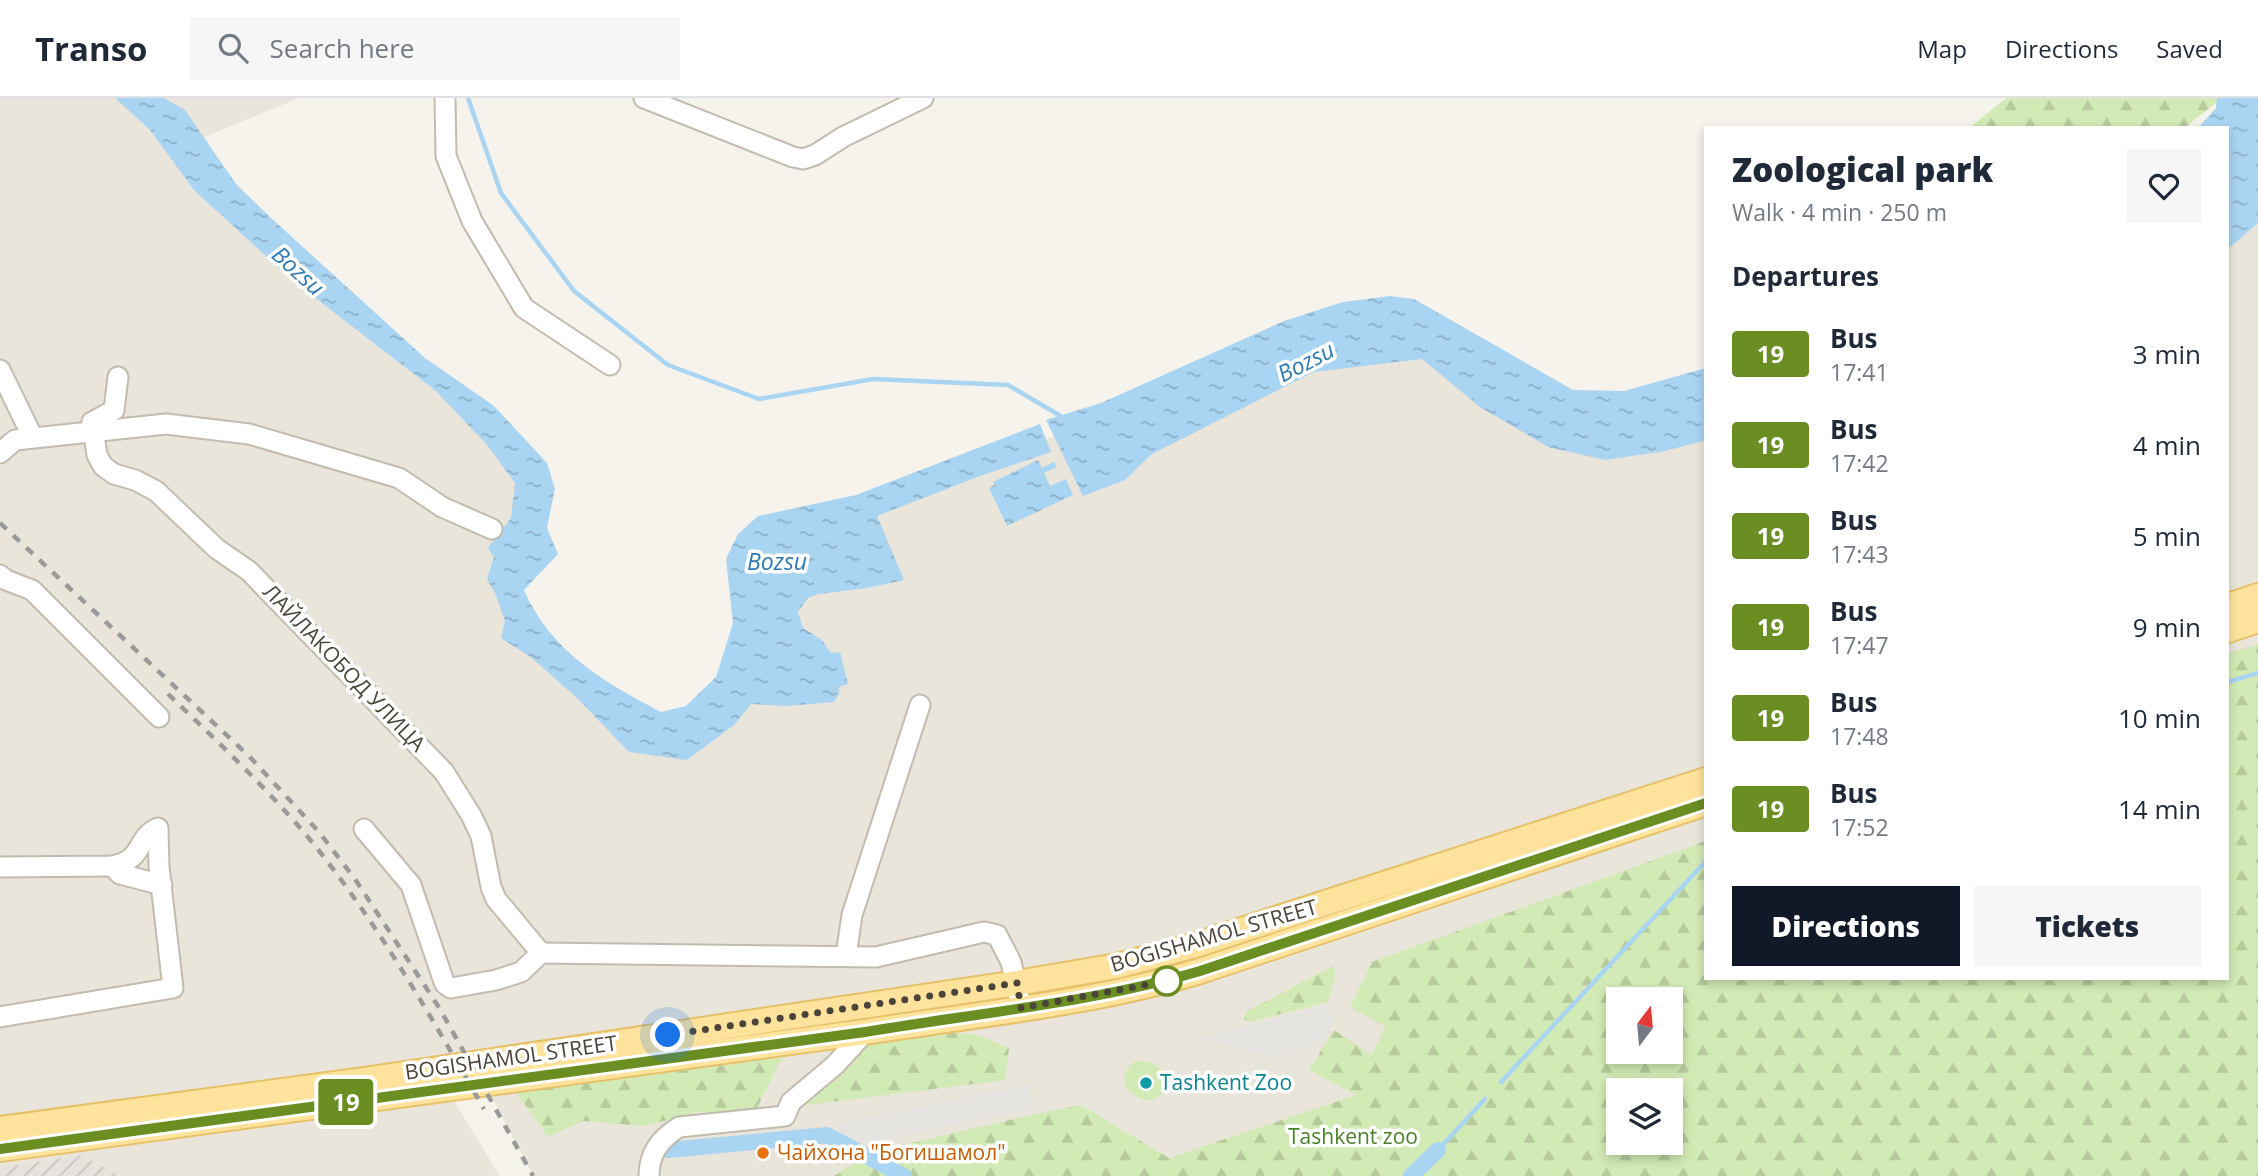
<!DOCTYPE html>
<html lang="en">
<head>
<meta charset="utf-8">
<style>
  :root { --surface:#fff; --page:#f6f6f7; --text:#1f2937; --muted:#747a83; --line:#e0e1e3; --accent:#111827 }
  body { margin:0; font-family:"Open Sans",sans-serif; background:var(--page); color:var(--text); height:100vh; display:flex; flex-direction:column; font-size:26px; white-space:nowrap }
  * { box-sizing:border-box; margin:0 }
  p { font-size:23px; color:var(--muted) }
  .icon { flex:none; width:38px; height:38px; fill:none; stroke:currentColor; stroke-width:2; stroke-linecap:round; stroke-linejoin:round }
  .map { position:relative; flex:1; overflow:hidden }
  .drawer { position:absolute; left:1704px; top:28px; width:525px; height:854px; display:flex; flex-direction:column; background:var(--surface); border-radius:0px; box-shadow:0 4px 10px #0003 }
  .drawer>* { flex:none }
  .badge { padding:0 14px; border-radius:5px; font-size:24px; line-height:46px }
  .needle { width:46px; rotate:16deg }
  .tools { position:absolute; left:1606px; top:889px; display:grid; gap:14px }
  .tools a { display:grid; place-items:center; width:77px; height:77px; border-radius:0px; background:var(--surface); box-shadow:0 4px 10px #0003; font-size:35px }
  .you { position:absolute; width:35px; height:35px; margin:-18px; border:5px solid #fff; border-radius:50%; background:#1a73e8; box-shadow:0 0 0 10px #1a73e833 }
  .map>.badge { position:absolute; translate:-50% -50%; box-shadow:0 0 0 4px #fff }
  h2 { padding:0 28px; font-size:26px; line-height:63px }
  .round { display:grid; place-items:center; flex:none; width:74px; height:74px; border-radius:0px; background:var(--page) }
  .headline { display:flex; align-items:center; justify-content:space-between; height:119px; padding:0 28px }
  h1 { font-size:33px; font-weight:800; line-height:52px }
  .button { display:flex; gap:14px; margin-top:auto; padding:14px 28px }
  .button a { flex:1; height:80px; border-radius:0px; background:var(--accent); color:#fff; font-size:28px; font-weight:800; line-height:80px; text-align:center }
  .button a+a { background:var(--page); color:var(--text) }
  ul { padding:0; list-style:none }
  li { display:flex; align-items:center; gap:21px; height:91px; padding:0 28px }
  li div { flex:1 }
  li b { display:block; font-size:26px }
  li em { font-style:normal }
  li .badge { min-width:77px; font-weight:700; text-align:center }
  header { display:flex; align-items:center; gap:42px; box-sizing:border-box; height:98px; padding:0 35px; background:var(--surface); border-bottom:2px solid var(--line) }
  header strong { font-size:33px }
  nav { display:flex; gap:38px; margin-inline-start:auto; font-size:24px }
  .search { width:490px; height:63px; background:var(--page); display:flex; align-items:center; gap:18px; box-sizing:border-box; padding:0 24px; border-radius:0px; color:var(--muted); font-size:26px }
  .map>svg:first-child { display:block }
  .residential { fill:#eae5da; fill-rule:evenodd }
  .industrial { fill:url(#industrial-furrows) }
  .grass { fill:#d2eab5 }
  .forest { fill:url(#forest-firs); fill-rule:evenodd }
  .parking { fill:#e5e3e0 }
  .water { fill:url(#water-ripples) }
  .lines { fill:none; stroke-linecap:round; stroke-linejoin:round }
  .stream { stroke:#a9d4f2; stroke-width:4.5 }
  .canal { stroke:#a9d4f2; stroke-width:16 }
  .minor-casing { stroke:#c2bbae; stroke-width:23 }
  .major-casing { stroke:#e6c16a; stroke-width:28 }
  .minor { stroke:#fff; stroke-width:19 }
  .major { stroke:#ffe39c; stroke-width:24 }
  .rail { stroke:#9a9a9a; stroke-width:4.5; stroke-dasharray:9 9; stroke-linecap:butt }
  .line-casing { stroke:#fff; stroke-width:16 }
  .line { stroke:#6b8e23; stroke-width:10 }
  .walk { stroke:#4b4439; stroke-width:7; stroke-dasharray:0 12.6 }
  .stop-dot { fill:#fff; stroke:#6b8e23; stroke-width:3.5 }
  .culture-dot { fill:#0f9aa8; stroke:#fff; stroke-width:2.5 }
  .food-dot { fill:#e8710a; stroke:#fff; stroke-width:2.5 }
  .labels { text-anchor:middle; stroke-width:7; stroke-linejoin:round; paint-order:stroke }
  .street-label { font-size:21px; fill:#4b4439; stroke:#fff }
  .culture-label { font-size:21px; fill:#0d838f; stroke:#fff; text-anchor:start }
  .park-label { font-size:21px; fill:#4a7f2a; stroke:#fff }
  .food-label { font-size:21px; fill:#c56008; stroke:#fff; text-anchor:start }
  .water-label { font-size:23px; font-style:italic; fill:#2e7ab2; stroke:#fff }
</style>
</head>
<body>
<header>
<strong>Transo</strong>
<div class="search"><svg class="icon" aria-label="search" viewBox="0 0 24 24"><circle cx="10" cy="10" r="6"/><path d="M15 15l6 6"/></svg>Search here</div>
<nav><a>Map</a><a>Directions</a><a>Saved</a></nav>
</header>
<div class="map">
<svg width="2258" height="1078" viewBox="0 0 2258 1078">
  <defs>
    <pattern id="industrial-furrows" width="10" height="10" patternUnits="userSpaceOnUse" patternTransform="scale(1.75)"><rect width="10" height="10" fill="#e6e2dd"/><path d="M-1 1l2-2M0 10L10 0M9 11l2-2" fill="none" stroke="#c7c3be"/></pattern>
    <pattern id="forest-firs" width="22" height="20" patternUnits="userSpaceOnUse" patternTransform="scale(1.75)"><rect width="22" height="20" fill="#d2eab5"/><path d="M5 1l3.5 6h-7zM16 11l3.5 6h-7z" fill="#b6ca9c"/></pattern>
    <pattern id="water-ripples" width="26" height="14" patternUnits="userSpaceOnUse" patternTransform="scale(1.75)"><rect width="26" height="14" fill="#a9d4f2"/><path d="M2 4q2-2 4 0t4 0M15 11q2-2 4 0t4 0" fill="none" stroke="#8caec5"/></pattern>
  </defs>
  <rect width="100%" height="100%" fill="#f6f3ec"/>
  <g class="residential">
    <path d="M 0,0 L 126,0 L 523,349 L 511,488 L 617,622 L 713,627 L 822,439 L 1077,328 L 1353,239 L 1421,232 L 1529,303 L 1706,323 L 1706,880 L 2228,880 L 2228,76 L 2258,30 L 2258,1078 L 533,1078 L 485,985 L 0,1024 ZM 1619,901 L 1671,901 L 1671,954 L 1619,954 ZM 1619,992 L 1671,992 L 1671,1045 L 1619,1045 Z"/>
    <polygon points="139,0 299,0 185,47"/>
    <polygon points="447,991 500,1078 0,1078 0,1051"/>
  </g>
  <polygon class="industrial" points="80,1057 117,1076 117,1078 0,1078 0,1070"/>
  <path class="grass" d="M 1136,963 C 1188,961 1164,1029 1126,990 C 1122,979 1125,969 1136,963 Z"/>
  <g class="forest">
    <polygon points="2006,0 2217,0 2217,4 2184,30 1969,30"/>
    <path d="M 2258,546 L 2258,1078 L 834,1078 L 873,1054 L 1026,1018 L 1081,1007 L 1169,1060 L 1356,997 L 1309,972 L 1334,932 L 1371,957 L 1386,929 L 1350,909 L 1372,864 L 1706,743 L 1706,880 L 2228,880 L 2228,555 ZM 1619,901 L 1671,901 L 1671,954 L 1619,954 ZM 1619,992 L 1671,992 L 1671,1045 L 1619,1045 Z"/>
    <polygon points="1331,869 1334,870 1336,874 1328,904 1249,924 1244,921 1247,913"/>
    <polygon points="934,933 978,937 1009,950 1005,982 806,1007 863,948"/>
    <polygon points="786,952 754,1016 697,1014 645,1028 583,1023 548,1039 513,990"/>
  </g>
  <g class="parking">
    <polygon points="1329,907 1332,928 1325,941 1313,949 1299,955 1273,958 1257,956 1201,940"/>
    <polygon points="1027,987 1032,1011 842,1049 837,1026"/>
  </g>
  <g class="water">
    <path d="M 115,0 L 164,0 L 185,12 L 236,86 L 271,120 L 425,260 L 494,308 L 547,365 L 555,391 L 547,430 L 558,456 L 524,492 C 551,554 604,584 661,614 L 686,608 L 716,579 L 733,525 L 726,461 L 738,436 L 758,418 L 856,397 L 1040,326 L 1051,354 L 980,378 L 877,418 L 904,482 L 867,490 L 819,496 L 808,500 L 798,514 L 803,530 L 822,542 L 831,555 L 840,554 L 848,586 L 839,589 L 839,596 L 834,604 L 786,608 L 751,606 L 734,627 L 687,662 L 629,654 L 577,600 L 532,560 L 501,540 L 505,523 L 495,495 L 487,481 L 494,459 L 488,450 L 511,420 L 515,385 L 488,348 L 436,293 L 292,182 L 194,92 L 150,32 Z"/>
    <polygon points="2217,0 2258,0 2258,125 2228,151 2228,30 2198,30 2216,10"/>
    <polygon points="1390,198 1414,201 1573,292 1624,293 1706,270 1706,342 1665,353 1605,362 1548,349 1480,309 1422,261 1314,274 1152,356 1125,382 1083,398 1046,322 1101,305 1284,223 1343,204"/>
    <polygon points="1038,362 1042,370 1054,364 1057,369 1044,375 1050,388 1066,381 1073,397 1007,428 989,390 995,387 993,384"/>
  </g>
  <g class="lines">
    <g class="stream">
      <polyline points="468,0 501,95 574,193 668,267 759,301 873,281 1008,287 1064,320"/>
      <polyline points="2228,584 2258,575"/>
      <polyline points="1501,984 1706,763"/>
      <polyline points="1438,1052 1485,1001"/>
    </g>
    <g class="canal">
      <polyline points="668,1052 827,1037 904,1078"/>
      <polyline points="1411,1078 1438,1052"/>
    </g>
    <defs>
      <g id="minor">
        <polyline points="445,0 446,58 472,123 524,210 610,267"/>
        <polyline points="644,0 793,59 803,61 815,57 843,39 923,0"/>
        <polyline points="0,272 33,340"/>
        <polyline points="118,279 114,312 92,324 97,357 103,368 114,376 135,382 156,393 217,451 249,473 444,674 471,717 481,738 491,789 496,801 541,855"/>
        <polyline points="0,355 15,342 166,326 249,336 399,380 442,409 492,431"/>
        <polyline points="0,477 6,482 32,492 159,619"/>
        <polyline points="364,731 411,787 443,881 445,886 451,890 496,882 521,874 541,855 876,859 984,834 997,837 1011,864 1019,899"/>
        <polyline points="112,768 120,776 162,787"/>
        <path d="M 0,769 L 112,768 C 145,762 135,740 158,730 L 159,769 L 173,890 L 0,919"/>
        <polyline points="846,858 852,817 920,607"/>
        <path d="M 649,1078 C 649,1055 660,1041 679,1029 L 785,1018 L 791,1004 L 835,967 L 865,934"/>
      </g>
      <g id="major">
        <polyline points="2228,508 2258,498"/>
        <polyline points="2228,532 2258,522"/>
        <polyline points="0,1031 372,981 1017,885 1117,868 1192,848 1706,682"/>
        <path d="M 0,1051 L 865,934 C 977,916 1091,906 1200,873 L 1706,705"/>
      </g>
    </defs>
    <use href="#minor" class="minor-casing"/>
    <use href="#major" class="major-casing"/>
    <use href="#minor" class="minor"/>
    <use href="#major" class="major"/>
    <g class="rail">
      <polyline points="0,425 249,658 319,734 355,781 440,911 533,1078"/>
      <path d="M 168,596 C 217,643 268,691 312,744 C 379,827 431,919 484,1011"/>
    </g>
  </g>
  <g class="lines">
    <defs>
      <path id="line" d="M 0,1051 L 865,934 C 977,915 1091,905 1200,873 L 1706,705"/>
    </defs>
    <use href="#line" class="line-casing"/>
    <use href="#line" class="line"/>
    <polyline class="walk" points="668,937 1017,885 1021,910 1167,883"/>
  </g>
  <circle class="stop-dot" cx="1167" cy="883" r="14"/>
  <circle class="culture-dot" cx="1146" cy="985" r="7"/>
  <circle class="food-dot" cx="763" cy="1055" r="7"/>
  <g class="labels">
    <g class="street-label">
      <text transform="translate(344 570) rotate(46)" y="7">ЛАЙЛАКОБОД УЛИЦА</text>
      <text transform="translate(1214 838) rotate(-16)" y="7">BOGISHAMOL STREET</text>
      <text transform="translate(511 960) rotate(-8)" y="7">BOGISHAMOL STREET</text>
    </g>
    <g class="culture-label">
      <text x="1160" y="992">Tashkent Zoo</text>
    </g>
    <g class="park-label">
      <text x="1353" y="1046">Tashkent zoo</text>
    </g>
    <g class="food-label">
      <text x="777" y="1062">Чайхона "Богишамол"</text>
    </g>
    <g class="water-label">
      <text transform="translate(298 173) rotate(42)" y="8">Bozsu</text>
      <text transform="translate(1306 264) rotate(-27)" y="8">Bozsu</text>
      <text x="777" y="472">Bozsu</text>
    </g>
  </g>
</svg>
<div class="tools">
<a><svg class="needle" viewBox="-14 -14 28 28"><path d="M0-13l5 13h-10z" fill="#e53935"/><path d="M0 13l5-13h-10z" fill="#747a83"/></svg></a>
<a><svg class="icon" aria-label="layers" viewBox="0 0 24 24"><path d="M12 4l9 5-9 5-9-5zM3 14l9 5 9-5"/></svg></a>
</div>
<div class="you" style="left:668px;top:937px"></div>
<b class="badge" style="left:346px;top:1004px;background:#6b8e23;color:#fff">19</b>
<section class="drawer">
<div class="headline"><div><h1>Zoological park</h1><p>Walk · 4 min · 250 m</p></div><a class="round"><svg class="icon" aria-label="heart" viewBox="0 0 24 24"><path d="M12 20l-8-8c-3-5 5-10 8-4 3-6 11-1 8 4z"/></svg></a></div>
<h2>Departures</h2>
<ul>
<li><span class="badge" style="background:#6b8e23;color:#fff">19</span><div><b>Bus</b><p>17:41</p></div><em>3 min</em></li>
<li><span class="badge" style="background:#6b8e23;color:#fff">19</span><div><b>Bus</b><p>17:42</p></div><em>4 min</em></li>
<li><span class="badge" style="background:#6b8e23;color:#fff">19</span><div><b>Bus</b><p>17:43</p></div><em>5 min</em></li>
<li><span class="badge" style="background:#6b8e23;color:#fff">19</span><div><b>Bus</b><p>17:47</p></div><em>9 min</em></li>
<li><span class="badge" style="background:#6b8e23;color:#fff">19</span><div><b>Bus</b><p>17:48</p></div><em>10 min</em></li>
<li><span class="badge" style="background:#6b8e23;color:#fff">19</span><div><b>Bus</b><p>17:52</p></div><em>14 min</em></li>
</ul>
<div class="button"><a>Directions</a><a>Tickets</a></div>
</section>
</div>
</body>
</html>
